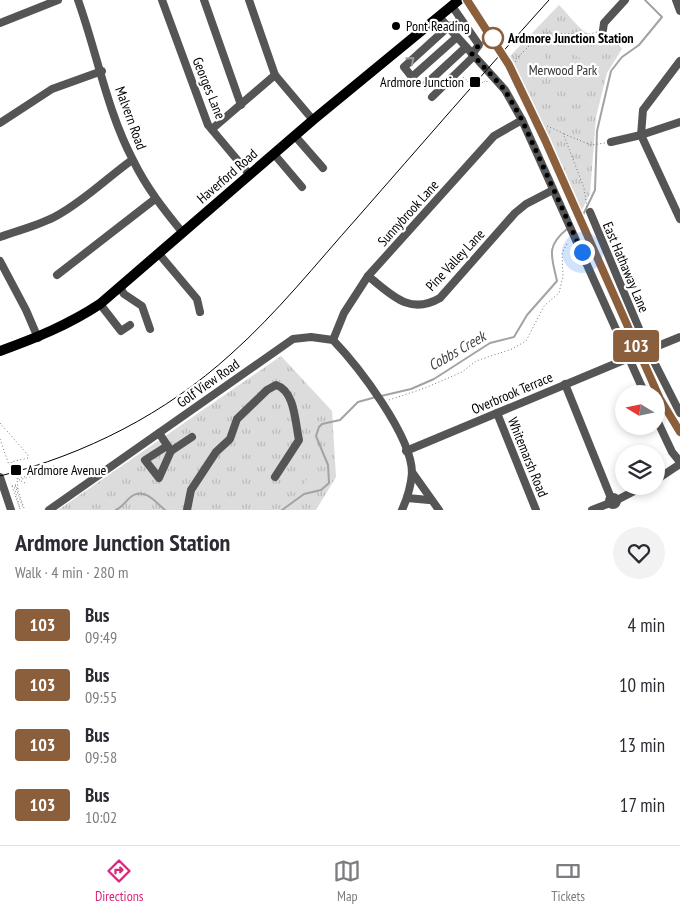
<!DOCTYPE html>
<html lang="en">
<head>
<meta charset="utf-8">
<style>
  :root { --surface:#fff; --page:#f2f2f3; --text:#2b2b33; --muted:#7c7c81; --line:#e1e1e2; --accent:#db2777 }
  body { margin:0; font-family:"PT Sans Narrow",sans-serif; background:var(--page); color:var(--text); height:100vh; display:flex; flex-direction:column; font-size:19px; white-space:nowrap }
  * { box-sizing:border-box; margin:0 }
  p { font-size:16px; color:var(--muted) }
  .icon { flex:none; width:28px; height:28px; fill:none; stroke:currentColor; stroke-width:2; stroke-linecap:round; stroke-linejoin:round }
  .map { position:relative; height:510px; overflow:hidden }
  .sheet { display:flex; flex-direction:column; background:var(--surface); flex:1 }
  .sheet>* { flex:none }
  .badge { padding:0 10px; border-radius:4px; font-size:18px; line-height:32px }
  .needle { width:32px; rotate:280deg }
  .controls { position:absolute; left:615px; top:385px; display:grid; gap:10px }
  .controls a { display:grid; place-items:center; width:50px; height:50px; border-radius:50%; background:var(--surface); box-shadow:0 2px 8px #0003; font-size:25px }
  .you { position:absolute; width:25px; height:25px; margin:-12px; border:4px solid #fff; border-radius:50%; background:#1a73e8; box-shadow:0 0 0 8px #1a73e833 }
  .map>.badge { position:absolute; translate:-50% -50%; box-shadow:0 0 0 2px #fff }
  .round { display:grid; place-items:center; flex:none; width:52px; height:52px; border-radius:26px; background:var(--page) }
  .head { display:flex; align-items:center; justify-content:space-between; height:85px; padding:0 15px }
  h1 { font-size:24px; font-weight:700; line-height:38px }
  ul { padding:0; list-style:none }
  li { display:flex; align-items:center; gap:15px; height:60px; padding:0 15px }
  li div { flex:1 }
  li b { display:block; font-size:19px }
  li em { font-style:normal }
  li .badge { min-width:55px; font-weight:700; text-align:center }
  .menu { display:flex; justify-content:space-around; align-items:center; height:70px; border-top:1px solid var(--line); background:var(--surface); font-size:14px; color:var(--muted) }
  .menu a { display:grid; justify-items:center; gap:2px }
  .menu .on { color:var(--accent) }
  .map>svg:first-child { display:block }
  .grass { fill:url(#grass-tufts) }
  .pitch { fill:#dcdcdc }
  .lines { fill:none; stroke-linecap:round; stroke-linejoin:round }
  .stream { stroke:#a3a3a3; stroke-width:2 }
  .path { stroke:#777; stroke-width:1; stroke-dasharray:1 2.5; stroke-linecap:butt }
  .minor { stroke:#555; stroke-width:8 }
  .major { stroke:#000; stroke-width:10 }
  .tram { stroke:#000; stroke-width:1 }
  .oneway { stroke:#999 }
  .line-casing { stroke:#fff; stroke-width:11 }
  .line { stroke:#8b5e3c; stroke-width:8 }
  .walk { stroke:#000; stroke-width:5; stroke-dasharray:0 9 }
  .poi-dot { fill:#000; stroke:#fff; stroke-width:2 }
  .stop-dot { fill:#fff; stroke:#8b5e3c; stroke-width:2.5 }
  .labels { text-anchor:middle; stroke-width:4.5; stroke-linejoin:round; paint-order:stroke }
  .poi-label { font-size:14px; fill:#000; stroke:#fff; text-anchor:start }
  .stop-label { font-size:14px; font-weight:bold; fill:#000; stroke:#fff; text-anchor:start }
  .park-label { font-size:14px; fill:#333; stroke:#fff }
  .street-label { font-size:14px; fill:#000; stroke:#fff }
  .water-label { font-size:15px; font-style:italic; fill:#444; stroke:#fff }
</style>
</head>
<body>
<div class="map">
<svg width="680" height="510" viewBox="0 0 680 510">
  <defs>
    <pattern id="grass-tufts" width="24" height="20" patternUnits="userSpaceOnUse" patternTransform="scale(1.25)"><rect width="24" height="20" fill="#dcdcdc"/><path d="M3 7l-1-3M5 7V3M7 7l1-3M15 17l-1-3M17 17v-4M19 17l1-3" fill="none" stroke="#bbb"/></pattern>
  </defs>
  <rect width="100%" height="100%" fill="#fff"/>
  <g class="grass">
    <path d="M 559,5 C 575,21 587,44 612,36 L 622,49 L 607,73 L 596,117 L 590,194 L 581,212 L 550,139 L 510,56 Z"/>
    <polygon points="281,356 332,411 336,477 316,510 58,510"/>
  </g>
  <g class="pitch">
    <polygon points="574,36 588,49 579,58 565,46"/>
    <path d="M 538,45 C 550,58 549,73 530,76 L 520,58 Z"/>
    <path d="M 582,64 L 596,77 L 595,81 L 583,93 C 575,90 569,85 568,77 Z"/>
    <polygon points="311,463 316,465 321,481 317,487 305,488 303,485 309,476"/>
  </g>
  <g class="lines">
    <g class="stream">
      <polyline points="582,217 595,190 597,131 611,71 622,57 639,45 662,17 645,0"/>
      <path d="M 381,396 L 411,389 L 434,379 L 490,343 L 514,337 L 527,315 L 557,281 C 552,257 545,247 567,229"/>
      <path d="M 116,510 C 124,506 126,500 132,496 C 145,487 157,504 165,510"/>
      <polyline points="282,510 304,494 321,490 329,483 328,465 316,436 319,427 322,424 340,420 358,402 376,397"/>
    </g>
    <g class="path">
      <polyline points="516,62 515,60 542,33 590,34 597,32"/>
      <polyline points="463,77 468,81 465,84"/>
      <polyline points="482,82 483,83 486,80 488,83"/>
      <polyline points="547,126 563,133 584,188 587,207"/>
      <polyline points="564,134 591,145 605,143"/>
      <polyline points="389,400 425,388 462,372 476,361 512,349 526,341 544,306 559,293 563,276 562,253 568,242"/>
      <polyline points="0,423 28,455 28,458 11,462 12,465"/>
      <polyline points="0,439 9,465 13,465"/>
      <polyline points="17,479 20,475"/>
      <polyline points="19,480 39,474 39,471 56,465"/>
      <polyline points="21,481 27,484"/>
      <polygon points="15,485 16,485 24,508 23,508"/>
      <polygon points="12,486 14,486 20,509"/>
      <polyline points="18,489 17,479 37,473 36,470"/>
    </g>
    <g class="minor">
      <path d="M 78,0 C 97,53 107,111 133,160 C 146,187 164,210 183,233"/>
      <polyline points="162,0 208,125 250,175"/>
      <polyline points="204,0 241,105"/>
      <polyline points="249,0 275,75 313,120"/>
      <polyline points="467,0 509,65 552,154 660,399 680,432"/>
      <polyline points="676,0 680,11"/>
      <polyline points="452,6 479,45 472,54"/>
      <polyline points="440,18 505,90 522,120 645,394"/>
      <polyline points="0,23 58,0"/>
      <polyline points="603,30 604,23 625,0"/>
      <polyline points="457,37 412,77 404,67 448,27 461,20"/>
      <polyline points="680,61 643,110 641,135 680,219"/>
      <polyline points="425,85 466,47"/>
      <polyline points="432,97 474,56"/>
      <polyline points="0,123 52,89 102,71"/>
      <polyline points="212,129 275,75"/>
      <polyline points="295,136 323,168"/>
      <polyline points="611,142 641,135 680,122"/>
      <polyline points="274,154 302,187"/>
      <polyline points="590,212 648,350 680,413"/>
      <path d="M 0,237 C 19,230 41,225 58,215 C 85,200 107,178 132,160"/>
      <polyline points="159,254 197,299 200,312"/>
      <polyline points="0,261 26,310 38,338"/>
      <polyline points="57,275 155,199"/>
      <path d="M 368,276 C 391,294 409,316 440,298 L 515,213 L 526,204 L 553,190"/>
      <polyline points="120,287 124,294 142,306 150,329"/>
      <polyline points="100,304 121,331 130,325"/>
      <polyline points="333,340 344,313 368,276 494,136 522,120"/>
      <polyline points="648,350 680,337"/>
      <polyline points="565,384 611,498"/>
      <polyline points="497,413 536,510"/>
      <polyline points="656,418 672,452 680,462"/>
      <polyline points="159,433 171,451 192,437"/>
      <polyline points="167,446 145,460 159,478 171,451"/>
      <polyline points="406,451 629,358"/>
      <polyline points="412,472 439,510"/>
      <polyline points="0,477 11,510"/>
      <polyline points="656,480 680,464"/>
      <circle cx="613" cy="501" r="4"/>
      <polyline points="407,498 429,500"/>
      <polyline points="617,500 644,486"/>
      <path d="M 49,510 L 293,339 L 311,337 L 333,340 C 358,366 412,436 412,473 C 411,486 407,499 402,510"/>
      <path d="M 187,510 L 191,490 L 216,452 L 230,439 L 237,419 L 267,390 L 276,385 C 295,391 295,422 299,440 L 275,477"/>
      <polyline points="592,510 610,503"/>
    </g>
    <path class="major" d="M 0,351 C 36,338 68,325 100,304 L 313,120 L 459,0"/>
    <path class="tram" d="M 0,476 C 86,454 165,414 231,354 C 277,313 316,264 357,218 C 421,145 484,72 549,0"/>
  </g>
  <defs><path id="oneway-chevron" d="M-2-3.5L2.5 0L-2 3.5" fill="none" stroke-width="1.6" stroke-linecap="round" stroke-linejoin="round" transform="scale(1.25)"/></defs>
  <use class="oneway" href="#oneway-chevron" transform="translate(411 60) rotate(-42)"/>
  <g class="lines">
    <defs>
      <polyline id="line" points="467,0 509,65 545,140 660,399 680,432"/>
    </defs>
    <use href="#line" class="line-casing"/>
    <use href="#line" class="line"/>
    <polyline class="walk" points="493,38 479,45 472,54 505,90 522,120 582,252"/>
  </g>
  <g class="poi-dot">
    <circle cx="396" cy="26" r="5"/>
    <rect x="469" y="76" width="12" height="12" rx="2.5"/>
    <rect x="10" y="464" width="12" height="12" rx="2.5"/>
  </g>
  <circle class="stop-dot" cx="493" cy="38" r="10"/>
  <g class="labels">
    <g class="poi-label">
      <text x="406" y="31">Pont Reading</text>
      <text x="464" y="87" text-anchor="end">Ardmore Junction</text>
      <text x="27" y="475">Ardmore Avenue</text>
    </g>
    <g class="stop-label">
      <text x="508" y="43">Ardmore Junction Station</text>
    </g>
    <g class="park-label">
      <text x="563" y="75">Merwood Park</text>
    </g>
    <g class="street-label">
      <text transform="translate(209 88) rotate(68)" y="5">Georges Lane</text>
      <text transform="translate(131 118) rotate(70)" y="5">Malvern Road</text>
      <text transform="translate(227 176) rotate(-41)" y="5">Haverford Road</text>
      <text transform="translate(408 213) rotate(-48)" y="5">Sunnybrook Lane</text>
      <text transform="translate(455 260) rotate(-47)" y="5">Pine Valley Lane</text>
      <text transform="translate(626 267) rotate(67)" y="5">East Hathaway Lane</text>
      <text transform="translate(208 383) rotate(-35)" y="5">Golf View Road</text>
      <text transform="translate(512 393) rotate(-23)" y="5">Overbrook Terrace</text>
      <text transform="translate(528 457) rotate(68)" y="5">Whitemarsh Road</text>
    </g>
    <g class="water-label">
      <text transform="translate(457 351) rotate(-30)" y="5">Cobbs Creek</text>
    </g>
  </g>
</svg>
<div class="controls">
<a><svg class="needle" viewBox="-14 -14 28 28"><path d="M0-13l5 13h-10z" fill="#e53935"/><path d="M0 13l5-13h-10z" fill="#7c7c81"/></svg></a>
<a><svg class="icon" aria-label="layers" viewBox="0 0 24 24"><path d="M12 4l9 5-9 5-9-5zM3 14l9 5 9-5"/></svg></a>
</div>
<div class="you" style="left:582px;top:252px"></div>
<b class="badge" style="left:636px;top:346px;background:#8b5e3c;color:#fff">103</b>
</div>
<section class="sheet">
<div class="head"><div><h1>Ardmore Junction Station</h1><p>Walk · 4 min · 280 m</p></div><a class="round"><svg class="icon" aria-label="heart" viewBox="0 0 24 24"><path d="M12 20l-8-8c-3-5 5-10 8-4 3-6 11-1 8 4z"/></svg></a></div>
<ul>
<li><span class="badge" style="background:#8b5e3c;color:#fff">103</span><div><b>Bus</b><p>09:49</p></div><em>4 min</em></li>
<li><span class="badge" style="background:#8b5e3c;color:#fff">103</span><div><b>Bus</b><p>09:55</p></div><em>10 min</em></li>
<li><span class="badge" style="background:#8b5e3c;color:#fff">103</span><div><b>Bus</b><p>09:58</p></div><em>13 min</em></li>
<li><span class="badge" style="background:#8b5e3c;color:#fff">103</span><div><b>Bus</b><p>10:02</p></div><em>17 min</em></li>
</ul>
</section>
<nav class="menu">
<a class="on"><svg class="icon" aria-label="directions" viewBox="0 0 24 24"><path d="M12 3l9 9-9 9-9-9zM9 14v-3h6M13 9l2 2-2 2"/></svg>Directions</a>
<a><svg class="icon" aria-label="map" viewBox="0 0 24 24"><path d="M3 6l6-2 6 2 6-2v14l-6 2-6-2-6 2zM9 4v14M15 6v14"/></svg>Map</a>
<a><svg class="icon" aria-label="tickets" viewBox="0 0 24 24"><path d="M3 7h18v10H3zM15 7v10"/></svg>Tickets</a>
</nav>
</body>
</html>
